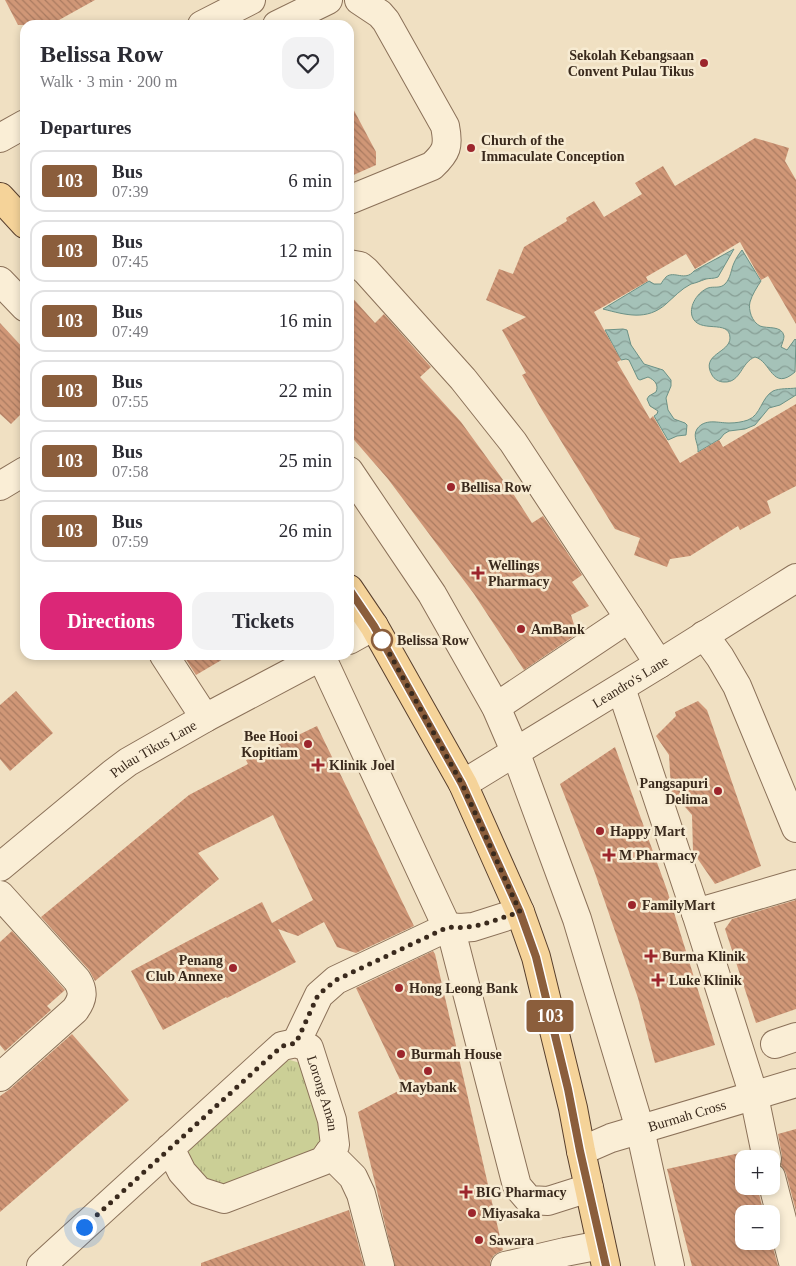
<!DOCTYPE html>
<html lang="en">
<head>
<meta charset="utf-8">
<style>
  :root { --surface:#fff; --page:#f2f2f3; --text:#2b2b33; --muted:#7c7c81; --line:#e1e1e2; --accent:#db2777 }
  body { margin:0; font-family:Georgia,serif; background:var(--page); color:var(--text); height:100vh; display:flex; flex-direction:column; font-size:19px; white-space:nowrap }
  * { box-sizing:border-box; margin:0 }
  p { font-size:16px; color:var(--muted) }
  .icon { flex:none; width:28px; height:28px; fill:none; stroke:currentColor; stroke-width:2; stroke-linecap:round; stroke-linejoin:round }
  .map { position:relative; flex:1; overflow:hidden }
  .details { position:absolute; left:20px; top:20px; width:334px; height:640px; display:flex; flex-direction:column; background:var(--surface); border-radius:15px; box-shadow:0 2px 8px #0003 }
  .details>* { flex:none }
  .badge { padding:0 10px; border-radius:4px; font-size:18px; line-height:32px }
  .fabs { position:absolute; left:735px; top:1150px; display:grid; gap:10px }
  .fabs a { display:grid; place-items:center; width:45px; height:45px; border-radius:10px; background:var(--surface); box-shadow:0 2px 8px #0003; font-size:25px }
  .you { position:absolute; width:25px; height:25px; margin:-12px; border:4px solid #fff; border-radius:50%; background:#1a73e8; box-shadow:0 0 0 8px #1a73e833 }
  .map>.badge { position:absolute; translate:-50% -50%; box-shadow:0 0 0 2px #fff }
  h2 { padding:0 20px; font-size:19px; line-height:45px }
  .round { display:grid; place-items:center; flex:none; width:52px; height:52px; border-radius:15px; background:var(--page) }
  .headline { display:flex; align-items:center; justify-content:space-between; height:85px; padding:0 20px }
  h1 { font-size:24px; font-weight:800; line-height:38px }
  .button { display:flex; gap:10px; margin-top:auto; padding:10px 20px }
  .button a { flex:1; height:58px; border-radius:15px; background:var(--accent); color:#fff; font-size:20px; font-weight:800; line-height:58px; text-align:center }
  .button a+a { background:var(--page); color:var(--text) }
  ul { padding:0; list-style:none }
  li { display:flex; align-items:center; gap:15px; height:62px; margin:0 10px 8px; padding:0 10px; border:2px solid var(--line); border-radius:15px }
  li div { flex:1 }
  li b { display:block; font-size:19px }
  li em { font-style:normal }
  li .badge { min-width:55px; font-weight:700; text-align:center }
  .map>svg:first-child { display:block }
  .grass { fill:url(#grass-tufts) }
  .water { fill:url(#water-waves); stroke:#6b9186 }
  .building { fill:url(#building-back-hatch) }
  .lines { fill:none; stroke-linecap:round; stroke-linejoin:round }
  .minor-casing { stroke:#8b7159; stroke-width:30 }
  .major-casing { stroke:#583f2d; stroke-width:30 }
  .minor { stroke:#faeed6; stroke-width:28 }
  .major { stroke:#f5d399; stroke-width:28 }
  .line-casing { stroke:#fff; stroke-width:11 }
  .line { stroke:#8b5e3c; stroke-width:8 }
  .walk { stroke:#3a2a1d; stroke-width:5; stroke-dasharray:0 9 }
  .poi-dot { fill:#9c262d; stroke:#f7ebd2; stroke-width:2 }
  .stop-dot { fill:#fff; stroke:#8b5e3c; stroke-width:2.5 }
  .labels { text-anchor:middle; stroke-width:5; stroke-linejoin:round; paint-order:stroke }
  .poi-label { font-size:14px; font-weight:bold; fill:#3a2a1d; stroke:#f7ebd2; text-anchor:start }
  .stop-label { font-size:14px; font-weight:bold; fill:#3a2a1d; stroke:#f7ebd2; text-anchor:start }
  .street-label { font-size:14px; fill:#3a2a1d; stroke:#f7ebd2 }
</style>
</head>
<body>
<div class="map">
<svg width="796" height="1266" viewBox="0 0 796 1266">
  <defs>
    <pattern id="grass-tufts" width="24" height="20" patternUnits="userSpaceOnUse" patternTransform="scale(1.25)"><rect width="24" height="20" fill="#cbcf96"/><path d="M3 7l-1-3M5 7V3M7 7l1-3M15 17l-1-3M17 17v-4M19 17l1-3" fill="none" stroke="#afb281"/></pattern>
    <pattern id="water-waves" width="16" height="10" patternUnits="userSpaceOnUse" patternTransform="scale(1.25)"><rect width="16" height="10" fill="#a5c2b8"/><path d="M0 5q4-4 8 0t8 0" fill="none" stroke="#879e95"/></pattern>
    <pattern id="building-back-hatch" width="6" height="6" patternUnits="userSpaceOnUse" patternTransform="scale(1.25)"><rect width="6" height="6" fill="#d09777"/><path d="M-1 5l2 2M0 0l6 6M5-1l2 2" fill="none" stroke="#aa7b61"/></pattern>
  </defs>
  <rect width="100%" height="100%" fill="#f0e0c2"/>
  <polygon class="grass" points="290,1060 300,1063 325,1138 313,1153 229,1187 201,1178 190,1158 188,1147 281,1063"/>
  <g class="water">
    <path d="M 734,249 L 718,277 C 713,279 710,278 706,279 C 700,281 696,283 691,284 C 681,289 674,297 666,304 C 647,321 626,315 603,309 L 649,281 L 654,284 L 661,284 C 661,283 665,278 666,277 C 674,270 685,282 694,271 Z"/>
    <path d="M 742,250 L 761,281 C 757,287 752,295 750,302 C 748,310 752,322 760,326 C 767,329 782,325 784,336 C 784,339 782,344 781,347 L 787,350 L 795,339 L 796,340 L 795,372 C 772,392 771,361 755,357 C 741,362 741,383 724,382 C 719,382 714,379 712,375 C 700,354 730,353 730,338 C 730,318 698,335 692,316 C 689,305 698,292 708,288 C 714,286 720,289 725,284 C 731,278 731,269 734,263 C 736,258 739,254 742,250 Z"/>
    <path d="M 623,329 L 627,330 L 631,345 L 644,364 L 663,370 L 671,380 L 671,386 L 666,398 L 668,410 L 674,419 L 685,423 L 687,425 L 686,435 L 677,436 L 668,440 L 654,416 L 657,414 L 658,411 L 650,406 L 647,399 L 649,396 L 656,392 C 659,385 655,380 648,377 L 640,380 L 638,379 L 629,360 L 626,359 L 621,360 L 605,330 Z"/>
    <path d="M 796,388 L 796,395 L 780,405 L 769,408 L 755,425 L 745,429 L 729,431 L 724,434 L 720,439 L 698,452 C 699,444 692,437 697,429 C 705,418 718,423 729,423 C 736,423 742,422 748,420 C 761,415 761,398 773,391 C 780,388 789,389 796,388 Z"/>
  </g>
  <g class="building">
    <polygon points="5,0 95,0 50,25 18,25"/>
    <polygon points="349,101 376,152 376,165 349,177"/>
    <polygon points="755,138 789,148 785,161 796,180 796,324 768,276 761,280 740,242 695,269 686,254 646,277 648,281 594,312 621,360 617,362 650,419 653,416 680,463 719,440 723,447 796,404 796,486 767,501 771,513 740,530 738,526 690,556 670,559 667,567 634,555 640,538 615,529 542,410 522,375 526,373 502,330 526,317 486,300 499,269 513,274 524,247 567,221 566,218 594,201 604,217 642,194 635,183 663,166 675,186"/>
    <polygon points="349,294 375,323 384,314 431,367 420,377 461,422 514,495 532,523 543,516 582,575 572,582 589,606 571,615 577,634 524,670 474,594 388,479 349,434"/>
    <polygon points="0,323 25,350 25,410 11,424 0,414"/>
    <polygon points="183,655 230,655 196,675"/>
    <polygon points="16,691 53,733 10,771 0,759 0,705"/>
    <polygon points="698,701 707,710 761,866 715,884 693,852 692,815 673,793 671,789 669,755 656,736 676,716 675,712"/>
    <polygon points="317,726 414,926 356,953 337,947 324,922 298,936 278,929 296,962 227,998 226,997 163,1030 131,971 262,902 272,923 313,900 273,815 198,853 219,879 95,981 89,970 41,917 189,795 248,764 246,760"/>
    <polygon points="615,747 667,890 715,1045 655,1063 638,998 595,873 560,784"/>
    <polygon points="796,900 796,1009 756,1023 725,929 732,919"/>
    <polygon points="12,931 65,990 47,1006 51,1010 5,1051 0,1045 0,942"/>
    <polygon points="433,951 435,954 503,1250 494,1255 490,1261 490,1266 395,1266 358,1112 404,1088 356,988"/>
    <polygon points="72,1034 129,1100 0,1212 0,1096 10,1089"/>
    <polygon points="796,1129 796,1211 786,1173 781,1165 782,1156 778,1134"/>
    <polygon points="749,1151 751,1159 744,1159 744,1186 757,1186 764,1214 744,1214 744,1241 771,1240 778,1266 692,1266 667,1169"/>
    <polygon points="349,1210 364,1266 201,1266 201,1263"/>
  </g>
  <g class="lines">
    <defs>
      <g id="minor">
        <polyline points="202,25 251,0"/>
        <polyline points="277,25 328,0"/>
        <polyline points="0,138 25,124"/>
        <path d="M 349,200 L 432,166 C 447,152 449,146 445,126 L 386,21 L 380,14 L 359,0"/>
        <polyline points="349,264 360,266 366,271 463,379 513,442 629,618 496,707"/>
        <polyline points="0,281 25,307"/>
        <polyline points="349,471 432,594 496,707 515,751 577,919 640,1129 670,1266"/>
        <polyline points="0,486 25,471"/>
        <polyline points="629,618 659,664"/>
        <polyline points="704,635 720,657 737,686 796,828"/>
        <polyline points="349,640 374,626"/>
        <polyline points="164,655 205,718"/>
        <polyline points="321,656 454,942 517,1186 529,1200 548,1201 589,1188"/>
        <polyline points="621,688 696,913 754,1096 767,1159"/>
        <path id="s1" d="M 463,784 L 659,664 L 796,578"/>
        <path id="s2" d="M 0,867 L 112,774 L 128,762 L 205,718 L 324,655"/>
        <path d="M 0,895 L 77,980 C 84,991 83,999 75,1010 L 0,1077"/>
        <polyline points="696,913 796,884"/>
        <polyline points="296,1043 319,995 336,980 448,927 460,928 473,927 520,912"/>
        <polyline points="775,1044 796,1037"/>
        <path id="s3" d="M 581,1151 L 611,1138 L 796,1083"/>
        <polyline points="329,1153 353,1177 361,1194 380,1266"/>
        <polyline points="771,1177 794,1266"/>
        <path id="s4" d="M 41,1266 L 282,1046 L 296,1043 L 309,1048 L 332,1120 L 335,1145 L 323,1161 L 224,1199 L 199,1191 L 182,1172 L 170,1148"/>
        <polyline points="505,1266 565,1252 601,1245"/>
      </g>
      <g id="major">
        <polyline points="0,197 25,224"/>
        <polyline points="349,589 374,626 463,784 520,912 536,957 573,1108 581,1151 606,1266"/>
      </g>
    </defs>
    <use href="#minor" class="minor-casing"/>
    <use href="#major" class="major-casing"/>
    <use href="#minor" class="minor"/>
    <use href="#major" class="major"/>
  </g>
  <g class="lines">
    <defs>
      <polyline id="line" points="349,589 374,626 462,784 520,912 536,957 568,1089 580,1151 606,1266"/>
    </defs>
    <use href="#line" class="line-casing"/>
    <use href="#line" class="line"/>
    <path class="walk" d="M 84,1227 L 282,1046 L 296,1043 L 318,995 L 336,980 L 448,927 C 475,930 494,920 520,912 L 462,784 L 382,640"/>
  </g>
  <g class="poi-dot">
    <circle cx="704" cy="63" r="5"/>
    <circle cx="471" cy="148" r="5"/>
    <circle cx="451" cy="487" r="5"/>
    <path d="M475.5 565.5h5v5h5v5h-5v5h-5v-5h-5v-5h5z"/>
    <circle cx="521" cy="629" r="5"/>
    <circle cx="308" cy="744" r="5"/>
    <path d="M315.5 757.5h5v5h5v5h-5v5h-5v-5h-5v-5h5z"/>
    <circle cx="718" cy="791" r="5"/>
    <circle cx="600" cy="831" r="5"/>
    <path d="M606.5 847.5h5v5h5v5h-5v5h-5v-5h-5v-5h5z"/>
    <circle cx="632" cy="905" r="5"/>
    <path d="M648.5 948.5h5v5h5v5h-5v5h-5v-5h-5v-5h5z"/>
    <circle cx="233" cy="968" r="5"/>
    <path d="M655.5 972.5h5v5h5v5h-5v5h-5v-5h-5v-5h5z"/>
    <circle cx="399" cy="988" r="5"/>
    <circle cx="401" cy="1054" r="5"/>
    <circle cx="428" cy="1071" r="5"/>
    <path d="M463.5 1184.5h5v5h5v5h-5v5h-5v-5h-5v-5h5z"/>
    <circle cx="472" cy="1213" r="5"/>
    <circle cx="479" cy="1240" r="5"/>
  </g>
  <circle class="stop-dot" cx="382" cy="640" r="10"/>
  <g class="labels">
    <g class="poi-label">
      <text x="694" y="60" text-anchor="end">Sekolah Kebangsaan<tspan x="694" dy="16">Convent Pulau Tikus</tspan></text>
      <text x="481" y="145">Church of the<tspan x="481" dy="16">Immaculate Conception</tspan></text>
      <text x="461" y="492">Bellisa Row</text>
      <text x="488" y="570">Wellings<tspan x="488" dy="16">Pharmacy</tspan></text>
      <text x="531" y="634">AmBank</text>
      <text x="298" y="741" text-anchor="end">Bee Hooi<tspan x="298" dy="16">Kopitiam</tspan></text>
      <text x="329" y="770">Klinik Joel</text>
      <text x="708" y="788" text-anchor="end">Pangsapuri<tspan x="708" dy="16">Delima</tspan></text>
      <text x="610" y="836">Happy Mart</text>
      <text x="619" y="860">M Pharmacy</text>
      <text x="642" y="910">FamilyMart</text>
      <text x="662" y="961">Burma Klinik</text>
      <text x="223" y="965" text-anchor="end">Penang<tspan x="223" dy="16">Club Annexe</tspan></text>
      <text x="669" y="985">Luke Klinik</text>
      <text x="409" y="993">Hong Leong Bank</text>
      <text x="411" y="1059">Burmah House</text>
      <text x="428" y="1092" text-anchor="middle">Maybank</text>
      <text x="476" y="1197">BIG Pharmacy</text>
      <text x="482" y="1218">Miyasaka</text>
      <text x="489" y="1245">Sawara</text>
    </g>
    <g class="stop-label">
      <text x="397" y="645">Belissa Row</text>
    </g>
    <g class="street-label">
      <text dy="5" stroke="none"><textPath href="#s1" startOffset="196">Leandro's Lane</textPath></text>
      <text dy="5" stroke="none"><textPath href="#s2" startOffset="194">Pulau Tikus Lane</textPath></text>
      <text dy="5" stroke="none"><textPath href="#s4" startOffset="402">Lorong Aman</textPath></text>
      <text dy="5" stroke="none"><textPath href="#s3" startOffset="112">Burmah Cross</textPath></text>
    </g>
  </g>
</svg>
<div class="fabs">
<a>+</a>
<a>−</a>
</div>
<div class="you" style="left:84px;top:1227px"></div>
<b class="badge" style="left:550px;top:1016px;background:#8b5e3c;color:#fff">103</b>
<section class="details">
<div class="headline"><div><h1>Belissa Row</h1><p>Walk · 3 min · 200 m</p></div><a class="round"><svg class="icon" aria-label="heart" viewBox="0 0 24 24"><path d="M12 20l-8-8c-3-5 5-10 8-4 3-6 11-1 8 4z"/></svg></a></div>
<h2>Departures</h2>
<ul>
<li><span class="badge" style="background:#8b5e3c;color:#fff">103</span><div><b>Bus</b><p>07:39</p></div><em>6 min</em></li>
<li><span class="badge" style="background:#8b5e3c;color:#fff">103</span><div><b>Bus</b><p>07:45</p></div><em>12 min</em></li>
<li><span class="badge" style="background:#8b5e3c;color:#fff">103</span><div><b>Bus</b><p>07:49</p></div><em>16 min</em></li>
<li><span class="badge" style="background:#8b5e3c;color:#fff">103</span><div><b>Bus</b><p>07:55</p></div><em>22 min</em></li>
<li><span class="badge" style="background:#8b5e3c;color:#fff">103</span><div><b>Bus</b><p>07:58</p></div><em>25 min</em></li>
<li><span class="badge" style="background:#8b5e3c;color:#fff">103</span><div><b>Bus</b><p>07:59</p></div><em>26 min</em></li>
</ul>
<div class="button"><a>Directions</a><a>Tickets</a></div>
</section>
</div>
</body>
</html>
